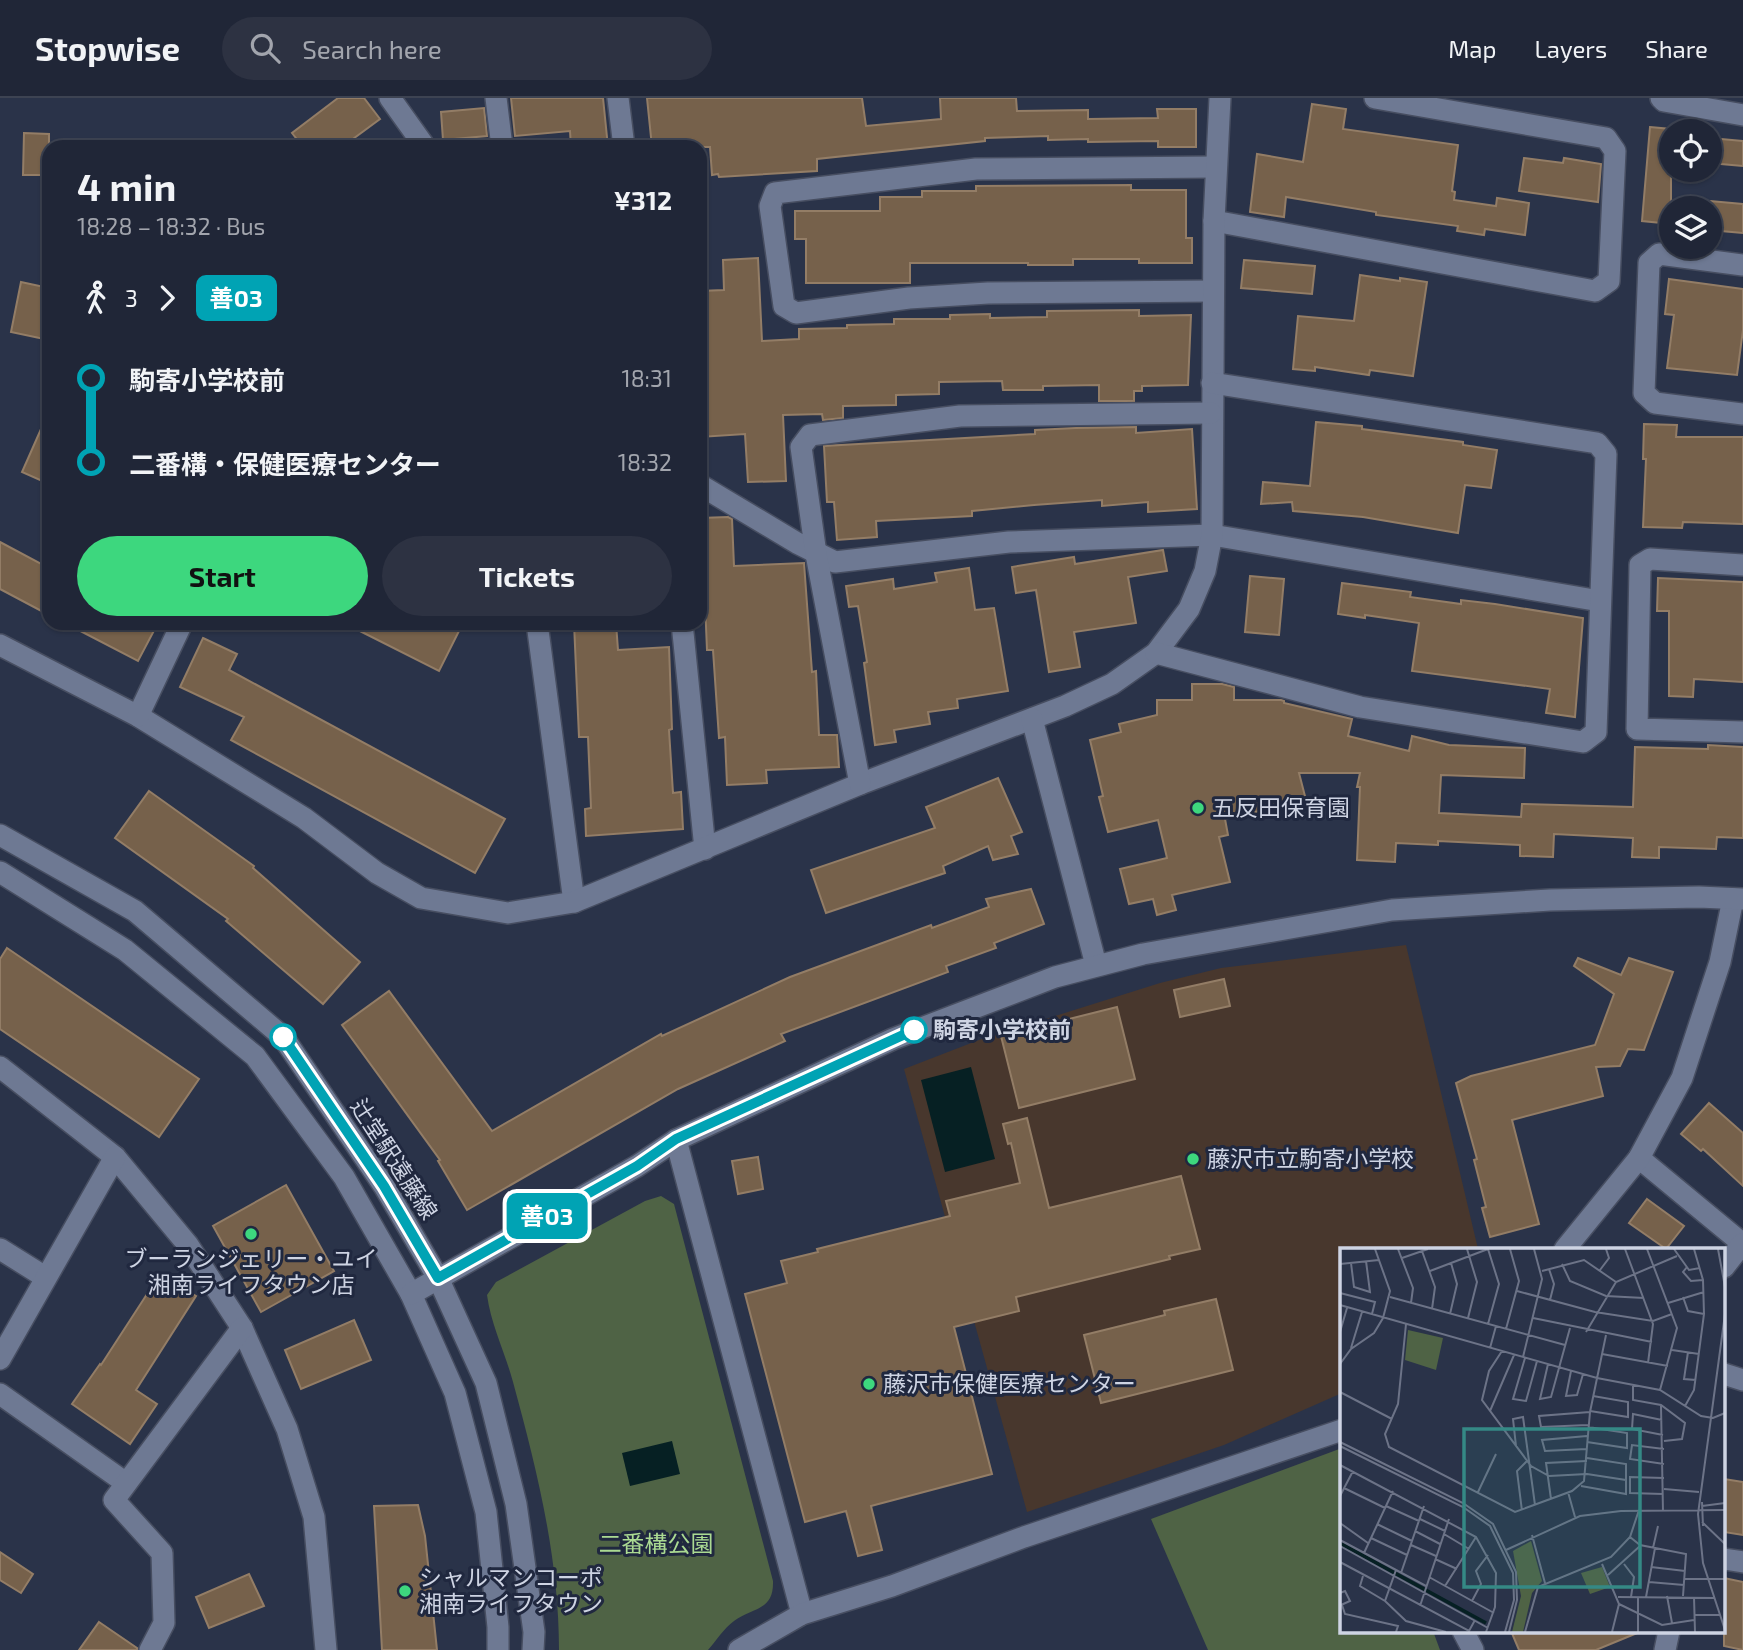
<!DOCTYPE html>
<html lang="en">
<head>
<meta charset="utf-8">
<style>
  :root { --surface:#202637; --page:#2d3242; --text:#f1f3f6; --muted:#a2a5ad; --line:#3d4352; --accent:#3dd77e }
  body { margin:0; font-family:"Exo 2","Noto Sans JP",sans-serif; background:var(--page); color:var(--text); height:100vh; display:flex; flex-direction:column; font-size:26px; white-space:nowrap }
  * { box-sizing:border-box; margin:0 }
  p { font-size:23px; color:var(--muted) }
  .icon { flex:none; width:38px; height:38px; fill:none; stroke:currentColor; stroke-width:2; stroke-linecap:round; stroke-linejoin:round }
  .map { position:relative; flex:1; overflow:hidden }
  .drawer { position:absolute; left:42px; top:42px; width:665px; height:490px; display:flex; flex-direction:column; background:var(--surface); border-radius:21px; box-shadow:0 2px 5px #0004,0 0 0 2px var(--line) }
  .drawer>* { flex:none }
  .badge { padding:0 14px; border-radius:10px; font-size:24px; line-height:46px }
  .controls { position:absolute; left:1659px; top:21px; display:grid; gap:14px }
  .controls a { display:grid; place-items:center; width:63px; height:63px; border-radius:50%; background:var(--surface); box-shadow:0 2px 5px #0004,0 0 0 2px var(--line); font-size:35px }
  .map>.badge { position:absolute; translate:-50% -50%; box-shadow:0 0 0 4px #fff }
  .legs { display:flex; align-items:center; gap:10px; height:77px; padding:0 35px; font-size:23px }
  .legs p { margin-inline-start:auto }
  .head { display:flex; align-items:center; justify-content:space-between; height:119px; padding:0 35px }
  h1 { font-size:38px; font-weight:700; line-height:52px }
  .button { display:flex; gap:14px; margin-top:auto; padding:14px 35px }
  .button a { flex:1; height:80px; border-radius:42px; background:var(--accent); color:#111; font-size:28px; font-weight:700; line-height:80px; text-align:center }
  .button a+a { background:var(--page); color:var(--text) }
  ul { padding:0 35px; list-style:none }
  li { display:flex; align-items:center; gap:24px; height:84px; font-size:26px }
  li i { display:grid; place-items:center; width:10px; height:100%; margin:0 9px; background:currentColor }
  li i::after { content:''; width:18px; height:18px; margin:-9px; border:5px solid; border-radius:50%; background:var(--surface) }
  li p { margin-inline-start:auto }
  li:first-child i { background:linear-gradient(#0000 50%,currentColor 0) }
  li:last-child i { background:linear-gradient(currentColor 50%,#0000 0) }
  header { display:flex; align-items:center; gap:42px; box-sizing:border-box; height:98px; padding:0 35px; background:var(--surface); border-bottom:2px solid var(--line) }
  header strong { font-size:33px }
  nav { display:flex; gap:38px; margin-inline-start:auto; font-size:24px }
  .search { width:490px; height:63px; background:var(--page); display:flex; align-items:center; gap:18px; box-sizing:border-box; padding:0 24px; border-radius:38px; color:var(--muted); font-size:26px }
  .map>svg:first-child { display:block }
  .education { fill:#48372d }
  .green { fill:#4f6345 }
  .water { fill:#062023 }
  .building { fill:#76614b; stroke:#937d66; stroke-width:2 }
  .lines { fill:none; stroke-linecap:round; stroke-linejoin:round }
  .minor-casing { stroke:#474e61; stroke-width:24 }
  .minor { stroke:#6e7993; stroke-width:21 }
  .line-1-casing { stroke:#fff; stroke-width:16 }
  .line-1 { stroke:#00a3b4; stroke-width:10 }
  .poi-dot { fill:#3dd77e; stroke:#20283f; stroke-width:2.5 }
  .stop-1-dot { fill:#fff; stroke:#00a3b4; stroke-width:3.5 }
  .labels { text-anchor:middle; stroke-width:6; stroke-linejoin:round; paint-order:stroke }
  .poi-label { font-size:23px; fill:#ced4e3; stroke:#20283f; text-anchor:start }
  .stop-label { font-size:23px; font-weight:bold; fill:#ced4e3; stroke:#20283f; text-anchor:start }
  .street-label { font-size:23px; fill:#ced4e3; stroke:#20283f }
  .park-label { font-size:23px; fill:#abda92; stroke:#20283f }
  .inset-river { fill:none; stroke:#062023; stroke-width:3.5 }
  .inset-road { fill:none; stroke:#6c7387; stroke-width:2 }
  .view { fill:#358985; fill-opacity:0.15; stroke:#358985; stroke-width:3.5 }
  .inset-edge { fill:none; stroke:#ced4e3; stroke-width:3.5 }
</style>
</head>
<body>
<header>
<strong>Stopwise</strong>
<div class="search"><svg class="icon" aria-label="search" viewBox="0 0 24 24"><circle cx="10" cy="10" r="6"/><path d="M15 15l6 6"/></svg>Search here</div>
<nav><a>Map</a><a>Layers</a><a>Share</a></nav>
</header>
<div class="map">
<svg width="1743" height="1552" viewBox="0 0 1743 1552">
  <rect width="100%" height="100%" fill="#2a3349"/>
  <polygon class="education" points="1406,847 1478,1151 1342,1151 1342,1295 1224,1347 1027,1414 904,971 979,942 1160,885 1221,870"/>
  <g class="green">
    <path d="M 661,1098 L 674,1106 L 773,1483 C 774,1513 753,1509 734,1523 C 724,1530 716,1543 708,1552 L 559,1552 C 559,1460 537,1372 513,1284 C 505,1254 491,1227 487,1197 L 496,1184 L 645,1103 Z"/>
    <polygon points="1342,1350 1342,1533 1433,1533 1440,1552 1208,1552 1151,1421"/>
  </g>
  <g class="water">
    <polygon points="971,969 995,1061 945,1074 921,982"/>
    <polygon points="672,1343 680,1376 630,1388 622,1355"/>
  </g>
  <g class="building">
    <polygon points="338,0 364,0 380,21 342,49 303,49 292,35"/>
    <polygon points="511,0 603,0 608,49 571,49 570,33 515,38"/>
    <polygon points="647,0 862,0 866,28 941,21 940,0 1016,0 1017,13 1088,12 1088,21 1158,20 1157,11 1196,11 1196,49 1158,49 1158,43 1088,44 1088,41 1048,42 1048,38 985,40 985,43 817,61 817,73 719,79 718,76 712,77 710,49 652,49"/>
    <polygon points="1312,6 1346,11 1343,31 1458,47 1452,93 1455,94 1454,102 1496,108 1497,100 1529,105 1525,137 1485,131 1484,137 1457,133 1458,128 1376,117 1376,114 1286,99 1284,119 1250,114 1257,56 1303,64"/>
    <polygon points="484,10 487,38 443,42 441,14"/>
    <polygon points="1650,29 1671,31 1671,126 1642,123"/>
    <polygon points="24,35 49,36 49,77 23,77"/>
    <polygon points="1710,40 1743,43 1743,68 1710,65"/>
    <polygon points="1524,60 1563,65 1564,60 1601,66 1598,104 1519,93"/>
    <polygon points="1131,87 1131,92 1186,92 1186,140 1192,140 1192,165 1139,165 1139,161 1073,161 1073,167 1028,167 1028,165 910,165 910,185 806,185 806,141 795,141 795,113 880,113 880,99 922,99 922,93 976,93 976,88"/>
    <polygon points="1710,103 1743,106 1743,135 1710,132"/>
    <polygon points="758,160 762,243 799,241 799,231 847,230 847,227 894,226 894,221 950,221 950,217 990,216 990,220 1047,219 1047,213 1139,212 1139,218 1191,217 1188,287 1142,288 1142,293 1134,293 1134,303 1099,303 1099,287 1043,288 1043,292 1003,292 1002,283 939,284 939,296 896,297 896,307 843,308 843,320 823,322 822,316 783,317 786,383 748,384 745,336 700,339 700,193 724,192 723,162"/>
    <polygon points="1244,162 1315,168 1312,196 1241,190"/>
    <polygon points="1360,177 1400,183 1400,180 1427,184 1413,278 1370,272 1369,277 1315,269 1315,273 1293,271 1298,218 1354,223"/>
    <polygon points="1669,181 1743,191 1743,232 1737,277 1667,270 1674,217 1665,216"/>
    <polygon points="21,184 49,190 49,242 11,234"/>
    <polygon points="49,313 49,386 22,374"/>
    <polygon points="1316,324 1362,328 1362,331 1463,344 1463,347 1497,352 1491,390 1465,387 1458,435 1363,419 1293,413 1292,404 1261,406 1263,384 1310,388"/>
    <polygon points="1644,326 1677,327 1676,339 1743,339 1743,426 1683,424 1682,430 1643,429 1646,361 1643,361"/>
    <polygon points="1136,329 1136,335 1192,331 1197,411 1148,414 1148,404 1102,408 1102,402 1034,407 972,413 972,418 876,423 877,439 837,442 834,404 827,404 824,348 1035,336 1035,332 1076,330"/>
    <polygon points="728,419 732,421 734,468 804,465 812,574 816,573 819,637 837,637 839,669 766,672 767,685 727,687 725,639 719,640 713,552 707,552 705,504 702,504 700,420"/>
    <polygon points="0,444 49,470 49,517 0,491"/>
    <polygon points="1163,452 1167,473 1128,479 1136,525 1074,534 1080,569 1049,574 1036,492 1016,495 1012,469 1074,459 1075,466"/>
    <polygon points="969,470 975,512 994,510 1008,593 957,601 958,610 928,614 930,626 894,632 896,644 875,647 864,565 867,564 858,508 849,509 846,488 893,481 894,491 937,484 935,475"/>
    <polygon points="1250,478 1284,481 1279,537 1245,534"/>
    <polygon points="1658,480 1743,484 1743,584 1694,581 1693,599 1669,598 1669,513 1657,513"/>
    <polygon points="1342,485 1411,494 1410,499 1461,506 1461,502 1495,506 1583,520 1575,619 1546,615 1550,591 1412,573 1419,525 1365,517 1365,520 1338,516"/>
    <polygon points="65,525 158,525 138,563"/>
    <polygon points="344,525 463,525 439,573"/>
    <polygon points="574,525 616,525 618,552 669,549 672,631 669,632 673,695 681,694 683,731 586,738 585,711 591,710 588,639 579,639"/>
    <polygon points="203,540 237,556 229,572 505,721 475,775 231,642 244,619 180,589"/>
    <polygon points="1192,586 1222,586 1234,589 1234,602 1281,602 1284,603 1284,605 1352,621 1348,638 1409,653 1412,638 1449,647 1525,650 1524,680 1441,677 1439,715 1521,719 1522,706 1633,709 1635,649 1708,651 1708,647 1743,649 1743,740 1717,739 1716,751 1659,749 1659,760 1632,759 1633,740 1554,736 1553,759 1520,758 1520,747 1438,743 1438,747 1396,745 1395,764 1357,762 1360,689 1357,689 1360,675 1299,675 1306,702 1225,721 1228,737 1219,739 1230,784 1172,797 1176,812 1157,817 1153,801 1129,806 1120,771 1167,760 1158,722 1108,734 1099,699 1103,698 1090,642 1121,634 1119,626 1157,617 1157,602 1192,602"/>
    <polygon points="998,680 1022,734 1011,738 1018,756 993,762 988,748 943,768 945,775 826,815 811,772 935,730 926,709"/>
    <polygon points="149,693 254,768 253,770 360,864 323,906 226,823 228,821 115,740"/>
    <polygon points="1031,791 1044,826 994,845 996,850 946,868 948,874 781,936 785,943 678,991 467,1112 438,1063 440,1062 342,927 389,893 492,1033 661,936 662,938 790,879 931,827 932,830 989,809 986,801"/>
    <polygon points="7,850 199,981 159,1039 0,931 0,861"/>
    <polygon points="1578,860 1621,877 1629,860 1673,874 1644,952 1628,951 1620,968 1596,969 1603,998 1512,1022 1539,1126 1490,1139 1482,1110 1486,1109 1474,1062 1477,1061 1456,985 1471,978 1595,947 1614,896 1574,868"/>
    <polygon points="1224,881 1230,908 1180,919 1174,892"/>
    <polygon points="1117,909 1135,981 1019,1010 1001,938"/>
    <polygon points="1709,1005 1743,1035 1743,1088 1703,1051 1701,1053 1681,1036"/>
    <polygon points="1027,1020 1049,1110 1181,1078 1200,1151 1169,1158 1170,1161 1016,1199 1019,1213 954,1229 992,1376 871,1408 882,1452 858,1458 846,1413 805,1424 745,1196 787,1185 781,1163 818,1154 817,1151 950,1118 946,1103 1020,1085 1011,1045 1008,1046 1003,1026"/>
    <polygon points="758,1059 763,1091 738,1096 732,1063"/>
    <polygon points="286,1087 334,1173 261,1214 213,1128"/>
    <polygon points="1647,1101 1684,1128 1666,1151 1629,1125"/>
    <polygon points="160,1176 196,1198 136,1292 157,1306 130,1346 72,1306 100,1266 101,1267"/>
    <polygon points="1216,1201 1233,1272 1101,1305 1084,1237 1165,1217 1164,1213"/>
    <polygon points="354,1222 371,1262 301,1291 285,1252"/>
    <polygon points="1724,1381 1743,1384 1743,1437 1724,1434"/>
    <polygon points="418,1407 425,1438 437,1552 382,1552 374,1408"/>
    <polygon points="0,1454 33,1476 21,1495 0,1482"/>
    <polygon points="249,1476 264,1508 209,1530 196,1499"/>
    <polygon points="1724,1480 1743,1484 1743,1552 1724,1548"/>
    <polygon points="99,1524 137,1550 137,1552 79,1552"/>
    <polygon points="1511,1533 1642,1533 1596,1552 1519,1552"/>
  </g>
  <g class="lines">
    <defs>
      <g id="minor">
        <polyline points="390,0 425,49"/>
        <polyline points="496,0 502,49"/>
        <polyline points="618,0 624,49"/>
        <polyline points="1661,0 1664,3 1743,17"/>
        <polyline points="1214,123 1595,193 1609,183 1615,53 1606,40 1375,0"/>
        <polyline points="1743,167 1659,156 1649,165 1644,295 1655,305 1743,316"/>
        <polyline points="1213,193 988,195 909,200 796,215 784,208 770,108 775,95 976,71 1215,69"/>
        <polyline points="700,387 797,445 835,464 1009,444 1212,437 1600,503"/>
        <polyline points="1743,467 1650,461 1640,467 1637,631 1743,634"/>
        <polyline points="537,525 574,804"/>
        <polyline points="682,525 705,751"/>
        <polyline points="0,547 138,618 304,720 377,775 421,800 508,815 574,804 860,686 1065,608 1112,586 1156,555 1189,511 1205,473 1212,437 1214,123 1220,0"/>
        <polyline points="1156,555 1360,609 1583,644 1596,634 1606,356 1597,345 1212,285"/>
        <polyline points="138,618 182,525"/>
        <polyline points="1032,621 1096,867"/>
        <polyline points="860,686 816,456 801,349 810,337 960,318 1211,315"/>
        <polyline points="0,737 135,813 283,939 384,1088 438,1180 486,1285 516,1406 534,1534 533,1552"/>
        <polyline points="0,774 125,852 255,958 344,1079 411,1196 455,1295 486,1414 498,1529 498,1552"/>
        <polyline points="0,969 115,1059 188,1147 242,1230 287,1331 314,1419 326,1552"/>
        <polyline points="676,1042 802,1516"/>
        <polyline points="1639,1060 1743,1146"/>
        <polyline points="0,1151 45,1179"/>
        <polyline points="1565,1151 1639,1060 1682,980 1720,864 1733,801"/>
        <polyline points="1724,1169 1742,1146"/>
        <polyline points="411,1196 637,1068 676,1042 893,941 1055,879 1143,856 1392,812 1550,802 1699,799 1743,801"/>
        <polyline points="0,1261 115,1059"/>
        <polyline points="1724,1276 1743,1282"/>
        <polyline points="0,1296 126,1385"/>
        <polyline points="1724,1461 1743,1464"/>
        <polyline points="1463,1533 1473,1552"/>
        <polyline points="150,1552 164,1525 162,1455 114,1402 242,1230"/>
        <polyline points="739,1552 802,1516 892,1488 1024,1439 1342,1332"/>
        <polyline points="1665,1552 1669,1533"/>
      </g>
    </defs>
    <use href="#minor" class="minor-casing"/>
    <use href="#minor" class="minor"/>
  </g>
  <g class="lines">
    <defs>
      <polyline id="line-1" points="283,939 384,1088 438,1180 637,1068 676,1041 914,932"/>
    </defs>
    <use href="#line-1" class="line-1-casing"/>
    <use href="#line-1" class="line-1"/>
  </g>
  <g class="poi-dot">
    <circle cx="1198" cy="710" r="7"/>
    <circle cx="1193" cy="1061" r="7"/>
    <circle cx="251" cy="1136" r="7"/>
    <circle cx="869" cy="1286" r="7"/>
    <circle cx="405" cy="1493" r="7"/>
  </g>
  <g class="stop-1-dot">
    <circle cx="914" cy="932" r="12"/>
    <circle cx="283" cy="939" r="12"/>
  </g>
  <g class="labels">
    <g class="poi-label">
      <text x="1212" y="718">五反田保育園</text>
      <text x="1207" y="1069">藤沢市立駒寄小学校</text>
      <text x="251" y="1169" text-anchor="middle">ブーランジェリー・ユイ<tspan x="251" dy="26">湘南ライフタウン店</tspan></text>
      <text x="883" y="1294">藤沢市保健医療センター</text>
      <text x="419" y="1488">シャルマンコーポ<tspan x="419" dy="26">湘南ライフタウン</tspan></text>
    </g>
    <g class="stop-label">
      <text x="933" y="940">駒寄小学校前</text>
    </g>
    <g class="street-label">
      <text transform="translate(394 1061) rotate(57)" y="8">辻堂駅遠藤線</text>
    </g>
    <g class="park-label">
      <text x="656" y="1454">二番構公園</text>
    </g>
  </g>
  <g transform="translate(1340 1150)">
    <rect width="385" height="385" fill="#2a3349"/>
    <path d="M 68,82 L 103,90 L 96,122 L 65,112 ZM 191,293 L 202,333 L 192,345 L 183,384 L 172,384 L 181,348 L 173,303 ZM 262,319 L 270,339 L 250,346 L 241,325 Z" fill="#4f6345"/>
    <path class="inset-river" d="M 0,295 L 146,375"/>
    <path class="inset-road" d="M 58,1 L 73,40 L 71,55M 127,1 L 137,34 L 128,70M 285,1 L 313,76 L 308,115M 307,1 L 337,80 L 320,142M 334,1 L 349,22 L 360,20M 378,1 L 385,39M 82,3 L 95,39 L 92,61M 62,10 L 88,1M 11,15 L 14,39 L 30,44 L 26,13M 0,16 L 39,12M 222,16 L 230,33 L 266,48 L 304,50M 347,19 L 343,24 L 351,33 L 363,32M 209,21 L 214,36 L 210,52M 260,22 L 269,10 L 266,1M 90,23 L 148,1M 202,23 L 244,12 L 276,34M 177,43 L 255,64 L 313,73 L 332,66M 0,45 L 35,54 L 32,66M 50,49 L 225,97M 343,49 L 348,63 L 364,66M 328,55 L 364,44M 0,57 L 257,130 L 320,142 L 361,168 L 373,170 L 385,165M 110,66 L 117,36 L 111,15M 385,66 L 358,266 L 363,315 L 385,382M 193,70 L 312,94M 66,76 L 58,156 L 45,186 L 49,199 L 175,264 L 232,243 L 244,233 L 250,164 L 266,87M 148,76 L 159,36 L 148,1M 166,81 L 179,33 L 170,1M 0,84 L 7,60M 246,84 L 276,34 L 337,8M 11,100 L 22,64M 150,100 L 156,78M 332,102 L 359,106M 162,103 L 149,123 L 142,152 L 191,218 L 209,228 L 247,226 L 286,232M 348,104 L 344,131 L 356,132M 262,106 L 328,118M 183,109 L 202,31 L 194,1M 185,110 L 173,151 L 186,153 L 197,113M 0,116 L 11,101 L 34,85 L 43,70 L 50,43 L 35,1M 208,116 L 200,151 L 211,149 L 230,80M 231,123 L 226,148 L 237,147 L 243,126M 293,137 L 293,152 L 321,157 L 345,175 L 342,191 L 324,193M 0,144 L 52,171M 321,158 L 323,264M 345,158 L 354,142 L 364,66 L 363,32 L 354,1M 150,163 L 174,107M 250,163 L 288,169 L 288,154 L 253,148M 322,172 L 293,166 L 292,181 L 323,187M 248,177 L 201,179 L 199,168 L 250,164M 0,194 L 123,255 L 153,276 L 176,324 L 177,352 L 169,384M 247,194 L 287,200 L 287,185 L 248,179M 0,198 L 123,259 L 150,278 L 173,325 L 174,352 L 165,384M 176,198 L 173,171 L 183,169 L 195,257M 247,201 L 205,203 L 202,192 L 247,188M 324,216 L 290,211 L 292,197 L 324,201M 0,217 L 136,289 L 156,325 L 155,359 L 146,384M 241,238 L 286,246 L 286,216 L 247,210M 4,240 L 45,260M 324,241 L 359,244M 138,244 L 156,206M 228,244 L 235,269M 323,246 L 290,245 L 290,229 L 324,230M 0,248 L 13,223M 211,251 L 206,215 L 247,213M 362,254 L 363,278M 46,258 L 79,273M 362,258 L 385,255M 182,263 L 177,223 L 187,213M 80,271 L 105,283M 362,274 L 385,296M 0,275 L 28,295M 37,276 L 72,293M 75,283 L 100,296M 104,286 L 129,301M 192,287 L 205,335M 290,289 L 300,297 L 346,306 L 343,348M 31,290 L 67,307M 0,292 L 86,338M 71,297 L 96,308M 0,298 L 148,380M 313,300 L 318,278M 166,302 L 240,268 L 281,263 L 385,262M 24,305 L 53,243M 95,311 L 117,321M 0,314 L 129,383 L 135,372M 262,316 L 279,356 L 272,384M 284,316 L 294,329 L 291,349M 311,319 L 345,323M 56,322 L 45,353 L 66,373 L 106,384M 61,325 L 84,258M 268,327 L 300,298M 23,328 L 20,338 L 45,353M 89,329 L 154,365M 345,331 L 385,331M 309,334 L 344,337M 105,338 L 136,289M 0,345 L 5,343 L 10,353 L 1,357M 327,348 L 332,375M 278,349 L 375,350M 298,349 L 298,384M 306,349 L 315,300M 354,349 L 355,384M 132,353 L 141,336 L 136,323 L 148,307M 279,356 L 322,377 L 354,372M 2,357 L 5,366 L 58,378 L 56,384M 80,358 L 109,271M 354,367 L 380,367M 185,384 L 198,339 L 271,309 L 290,289 L 299,262"/>
    <path class="view" d="M 124,181 L 300,181 L 300,339 L 124,339 Z"/>
    <rect width="385" height="385" class="inset-edge"/>
  </g>
</svg>
<div class="controls">
<a><svg class="icon" aria-label="locate" viewBox="0 0 24 24"><circle cx="12" cy="12" r="6"/><path d="M12 2v4M12 18v4M2 12h4M18 12h4"/></svg></a>
<a><svg class="icon" aria-label="layers" viewBox="0 0 24 24"><path d="M12 4l9 5-9 5-9-5zM3 14l9 5 9-5"/></svg></a>
</div>
<b class="badge" style="left:547px;top:1118px;background:#00a3b4;color:#fff">善03</b>
<section class="drawer">
<div class="head"><div><h1>4 min</h1><p>18:28 – 18:32 · Bus</p></div><b>¥312</b></div>
<div class="legs"><svg class="icon" aria-label="walk" viewBox="0 0 24 24"><circle cx="13" cy="4" r="2"/><path d="M13 8l-2 6 4 7M11 14l-3 7M7 12l3-4h3l4 4"/></svg>3<svg class="icon" aria-label="forward" viewBox="0 0 24 24"><path d="M9 5l7 7-7 7"/></svg><b class="badge" style="background:#00a3b4;color:#fff">善03</b></div>
<ul>
<li><i style="color:#00a3b4"></i><b>駒寄小学校前</b><p>18:31</p></li>
<li><i style="color:#00a3b4"></i><b>二番構・保健医療センター</b><p>18:32</p></li>
</ul>
<div class="button"><a>Start</a><a>Tickets</a></div>
</section>
</div>
</body>
</html>
